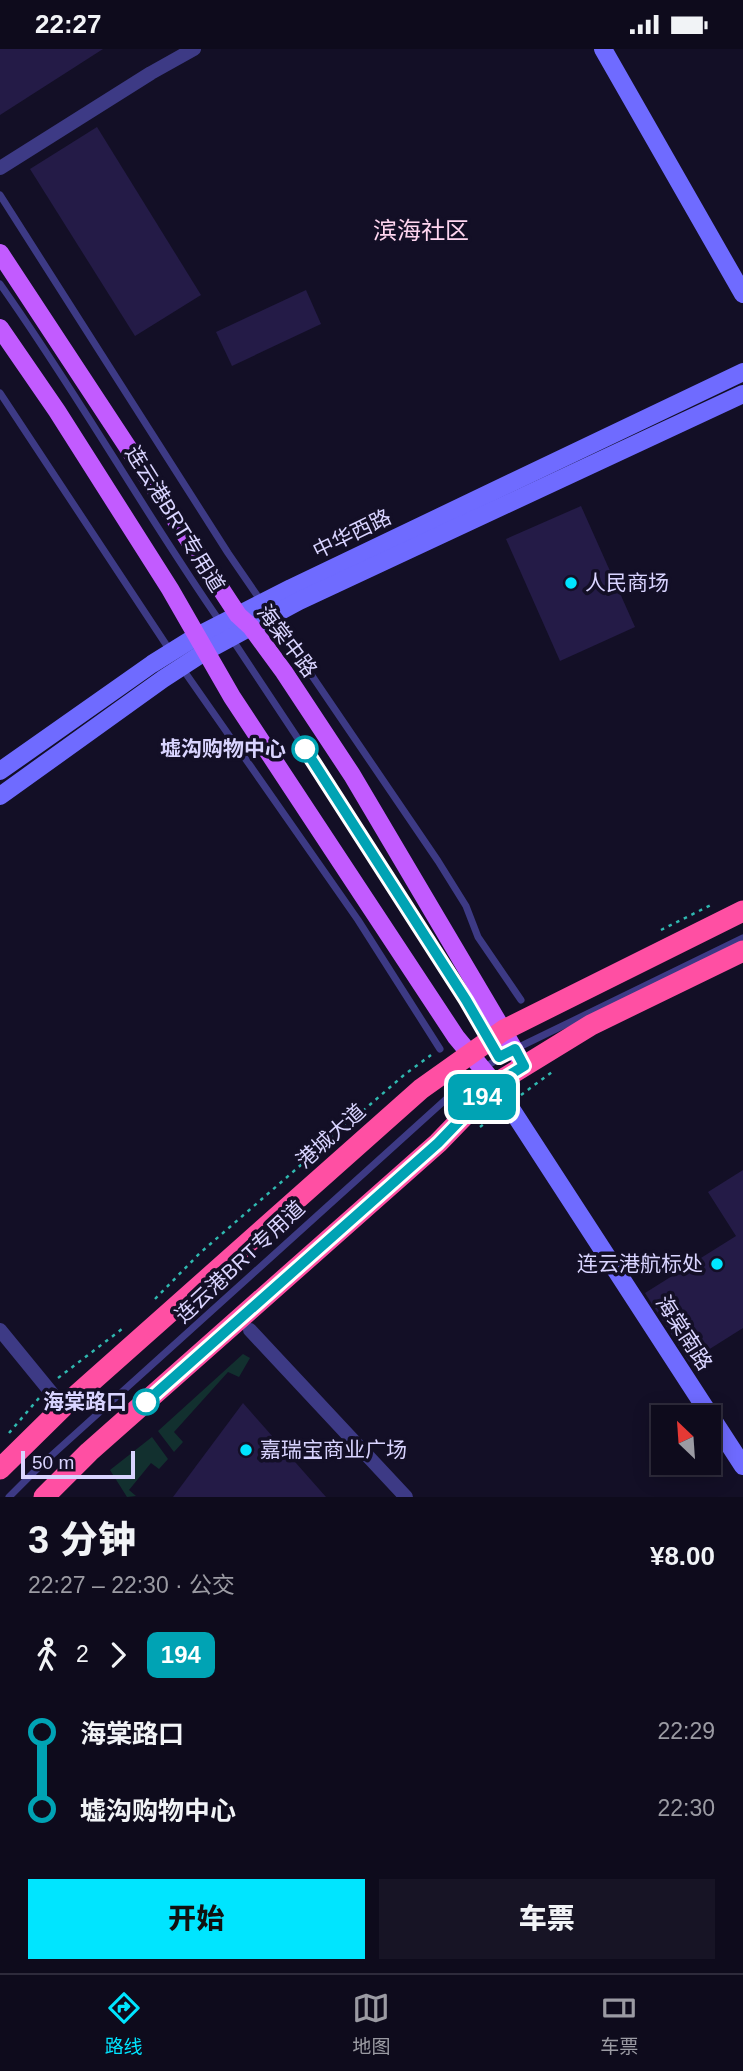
<!DOCTYPE html>
<html lang="zh">
<head>
<meta charset="utf-8">
<style>
  :root { --surface:#0e0b1c; --page:#171425; --text:#f1f3f6; --muted:#9b9ba3; --line:#2e2b3b; --accent:#00e5ff }
  body { margin:0; font-family:Helvetica,"Noto Sans SC",sans-serif; background:var(--page); color:var(--text); height:100vh; display:flex; flex-direction:column; font-size:26px; white-space:nowrap }
  * { box-sizing:border-box; margin:0 }
  p { font-size:23px; color:var(--muted) }
  .icon { flex:none; width:38px; height:38px; fill:none; stroke:currentColor; stroke-width:2; stroke-linecap:round; stroke-linejoin:round }
  .map { position:relative; height:1448px; overflow:hidden }
  .sheet { display:flex; flex-direction:column; background:var(--surface); flex:1 }
  .sheet>* { flex:none }
  .badge { padding:0 14px; border-radius:10px; font-size:24px; line-height:46px }
  .needle { width:46px; rotate:335deg }
  .fabs { position:absolute; left:651px; top:1356px; display:grid; gap:14px }
  .fabs a { display:grid; place-items:center; width:70px; height:70px; border-radius:0px; background:var(--surface); box-shadow:0 4px 18px #0003,0 0 0 2px var(--line); font-size:35px }
  .scale { position:absolute; left:21px; bottom:18px; width:114px; box-sizing:border-box; padding-left:7px; border:4px solid #d9d4ff; border-top:0; font-size:19px; line-height:24px; white-space:nowrap; color:#d9d4ff; -webkit-text-stroke:5px #130f26; paint-order:stroke }
  .map>.badge { position:absolute; translate:-50% -50%; box-shadow:0 0 0 4px #fff }
  .legs { display:flex; align-items:center; gap:10px; height:77px; padding:0 28px; font-size:23px }
  .legs p { margin-inline-start:auto }
  .headline { display:flex; align-items:center; justify-content:space-between; height:119px; padding:0 28px }
  h1 { font-size:38px; font-weight:800; line-height:52px }
  .button { display:flex; gap:14px; margin-top:auto; padding:14px 28px }
  .button a { flex:1; height:80px; border-radius:0px; background:var(--accent); color:#111; font-size:28px; font-weight:800; line-height:80px; text-align:center }
  .button a+a { background:var(--page); color:var(--text) }
  ul { padding:0 28px; list-style:none }
  li { display:flex; align-items:center; gap:24px; height:77px; font-size:26px }
  li i { display:grid; place-items:center; width:10px; height:100%; margin:0 9px; background:currentColor }
  li i::after { content:''; width:18px; height:18px; margin:-9px; border:5px solid; border-radius:50%; background:var(--surface) }
  li p { margin-inline-start:auto }
  li:first-child i { background:linear-gradient(#0000 50%,currentColor 0) }
  li:last-child i { background:linear-gradient(currentColor 50%,#0000 0) }
  .status { display:flex; justify-content:space-between; align-items:center; height:49px; padding:0 35px; background:var(--surface); direction:ltr }
  .status svg { height:19px; fill:currentColor }
  .tabs { display:flex; justify-content:space-around; align-items:center; height:98px; border-top:2px solid var(--line); background:var(--surface); font-size:19px; color:var(--muted) }
  .tabs a { display:grid; justify-items:center; gap:4px }
  .tabs .on { color:var(--accent) }
  .map>svg:first-child { display:block }
  .green { fill:#12302f }
  .building { fill:#241b47 }
  .lines { fill:none; stroke-linecap:round; stroke-linejoin:round }
  .path { stroke:#2fb8b0; stroke-width:2.5; stroke-dasharray:3.5 5; stroke-linecap:butt }
  .lane { stroke:#3d3a85; stroke-width:7 }
  .street { stroke:#3d3a85; stroke-width:14 }
  .secondary { stroke:#6f6bff; stroke-width:18 }
  .primary { stroke:#c25bff; stroke-width:18 }
  .highway { stroke:#ff4fa3; stroke-width:21 }
  .line-1-casing { stroke:#fff; stroke-width:16 }
  .line-1 { stroke:#00a3b4; stroke-width:10 }
  .poi-dot { fill:#00e5ff; stroke:#130f26; stroke-width:2.5 }
  .stop-1-dot { fill:#fff; stroke:#00a3b4; stroke-width:3.5 }
  .labels { text-anchor:middle; stroke-width:7; stroke-linejoin:round; paint-order:stroke }
  .street-label { font-size:21px; fill:#d9d4ff; stroke:#130f26 }
  .poi-label { font-size:21px; fill:#d9d4ff; stroke:#130f26; text-anchor:start }
  .stop-label { font-size:21px; font-weight:bold; fill:#d9d4ff; stroke:#130f26; text-anchor:end }
  .quarter-label { font-size:24px; fill:#ffd6f0; stroke:#130f26 }
</style>
</head>
<body>
<div class="status"><b>22:27</b><svg viewBox="0 0 49 12"><path d="M0 12V9h3v3zM5 12V6h3v6zM10 12V3h3v9zM15 12V0h3v12zM26 1h20v11H26zM47 4h2v5h-2z"/></svg></div>
<div class="map">
<svg width="743" height="1448" viewBox="0 0 743 1448">
  <rect width="100%" height="100%" fill="#130f26"/>
  <g class="green">
    <polygon points="243,1305 250,1309 239,1328 228,1323 174,1383 183,1393 174,1403 158,1382"/>
    <polygon points="152,1388 168,1410 159,1420 151,1414 129,1441 136,1447 127,1448 110,1421"/>
  </g>
  <g class="building">
    <polygon points="0,0 103,0 0,66"/>
    <polygon points="97,78 201,246 135,287 30,120"/>
    <polygon points="306,241 321,275 232,317 216,283"/>
    <polygon points="581,457 635,578 560,612 506,490"/>
    <polygon points="743,1121 743,1279 689,1313 645,1244 736,1187 708,1143"/>
    <polygon points="243,1354 326,1448 173,1448"/>
  </g>
  <g class="lines">
    <g class="path">
      <polyline points="661,881 711,856"/>
      <polyline points="521,1046 552,1023"/>
      <polyline points="480,1078 497,1065"/>
      <polyline points="155,1250 200,1204 404,1026 431,1006"/>
      <polyline points="58,1329 122,1280"/>
      <polyline points="9,1384 39,1349"/>
    </g>
    <g class="lane">
      <polyline points="0,146 228,504 261,552"/>
      <path d="M 0,235 C 78,345 144,463 221,574"/>
      <polyline points="0,344 171,603"/>
      <polyline points="272,568 438,812 466,857 478,888 521,951"/>
      <polyline points="232,590 332,741 466,951 499,1008"/>
      <polyline points="182,619 358,871 440,1000"/>
      <polyline points="9,1448 41,1416 475,1024 515,1000 743,889"/>
    </g>
    <g class="street">
      <polyline points="0,119 151,24 194,0"/>
      <polyline points="0,1281 63,1358"/>
      <polyline points="250,1281 406,1448"/>
    </g>
    <g class="secondary">
      <polyline points="603,0 743,245"/>
      <polyline points="0,722 152,615 197,587 291,539 743,323"/>
      <polyline points="0,747 163,630 206,602 299,552 743,345"/>
      <polyline points="495,1035 743,1417"/>
    </g>
    <g class="primary">
      <polyline points="0,204 238,566 251,578 284,623 352,726 524,1017"/>
      <polyline points="0,279 57,362 170,540 232,648 456,988 495,1035"/>
    </g>
    <g class="highway">
      <polyline points="0,1420 63,1358 421,1040 504,981 743,862"/>
      <polyline points="44,1448 89,1403 438,1094 495,1035 591,976 743,902"/>
    </g>
  </g>
  <g class="lines">
    <defs>
      <polyline id="line-1" points="146,1353 438,1094 495,1035 524,1017 515,1000 499,1008 466,951 305,700"/>
    </defs>
    <use href="#line-1" class="line-1-casing"/>
    <use href="#line-1" class="line-1"/>
  </g>
  <g class="poi-dot">
    <circle cx="571" cy="534" r="7"/>
    <circle cx="717" cy="1215" r="7"/>
    <circle cx="246" cy="1401" r="7"/>
  </g>
  <g class="stop-1-dot">
    <circle cx="305" cy="700" r="12"/>
    <circle cx="146" cy="1353" r="12"/>
  </g>
  <g class="labels">
    <g class="street-label">
      <text transform="translate(175 470) rotate(58)" y="7">连云港BRT专用道</text>
      <text transform="translate(352 485) rotate(-26)" y="7">中华西路</text>
      <text transform="translate(287 592) rotate(53)" y="7">海棠中路</text>
      <text transform="translate(331 1087) rotate(-42)" y="7">港城大道</text>
      <text transform="translate(240 1213) rotate(-43)" y="7">连云港BRT专用道</text>
      <text transform="translate(684 1284) rotate(57)" y="7">海棠南路</text>
    </g>
    <g class="poi-label">
      <text x="585" y="541">人民商场</text>
      <text x="703" y="1222" text-anchor="end">连云港航标处</text>
      <text x="260" y="1408">嘉瑞宝商业广场</text>
    </g>
    <g class="stop-label">
      <text x="286" y="707">墟沟购物中心</text>
      <text x="127" y="1360">海棠路口</text>
    </g>
    <g class="quarter-label">
      <text x="421" y="190">滨海社区</text>
    </g>
  </g>
</svg>
<div class="fabs">
<a><svg class="needle" viewBox="-14 -14 28 28"><path d="M0-13l5 13h-10z" fill="#e53935"/><path d="M0 13l5-13h-10z" fill="#9b9ba3"/></svg></a>
</div>
<div class="scale">50 m</div>
<b class="badge" style="left:482px;top:1048px;background:#00a3b4;color:#fff">194</b>
</div>
<section class="sheet">
<div class="headline"><div><h1>3 分钟</h1><p>22:27 – 22:30 · 公交</p></div><b>¥8.00</b></div>
<div class="legs"><svg class="icon" aria-label="walk" viewBox="0 0 24 24"><circle cx="13" cy="4" r="2"/><path d="M13 8l-2 6 4 7M11 14l-3 7M7 12l3-4h3l4 4"/></svg>2<svg class="icon" aria-label="forward" viewBox="0 0 24 24"><path d="M9 5l7 7-7 7"/></svg><b class="badge" style="background:#00a3b4;color:#fff">194</b></div>
<ul>
<li><i style="color:#00a3b4"></i><b>海棠路口</b><p>22:29</p></li>
<li><i style="color:#00a3b4"></i><b>墟沟购物中心</b><p>22:30</p></li>
</ul>
<div class="button"><a>开始</a><a>车票</a></div>
</section>
<nav class="tabs">
<a class="on"><svg class="icon" aria-label="directions" viewBox="0 0 24 24"><path d="M12 3l9 9-9 9-9-9zM9 14v-3h6M13 9l2 2-2 2"/></svg>路线</a>
<a><svg class="icon" aria-label="map" viewBox="0 0 24 24"><path d="M3 6l6-2 6 2 6-2v14l-6 2-6-2-6 2zM9 4v14M15 6v14"/></svg>地图</a>
<a><svg class="icon" aria-label="tickets" viewBox="0 0 24 24"><path d="M3 7h18v10H3zM15 7v10"/></svg>车票</a>
</nav>
</body>
</html>
